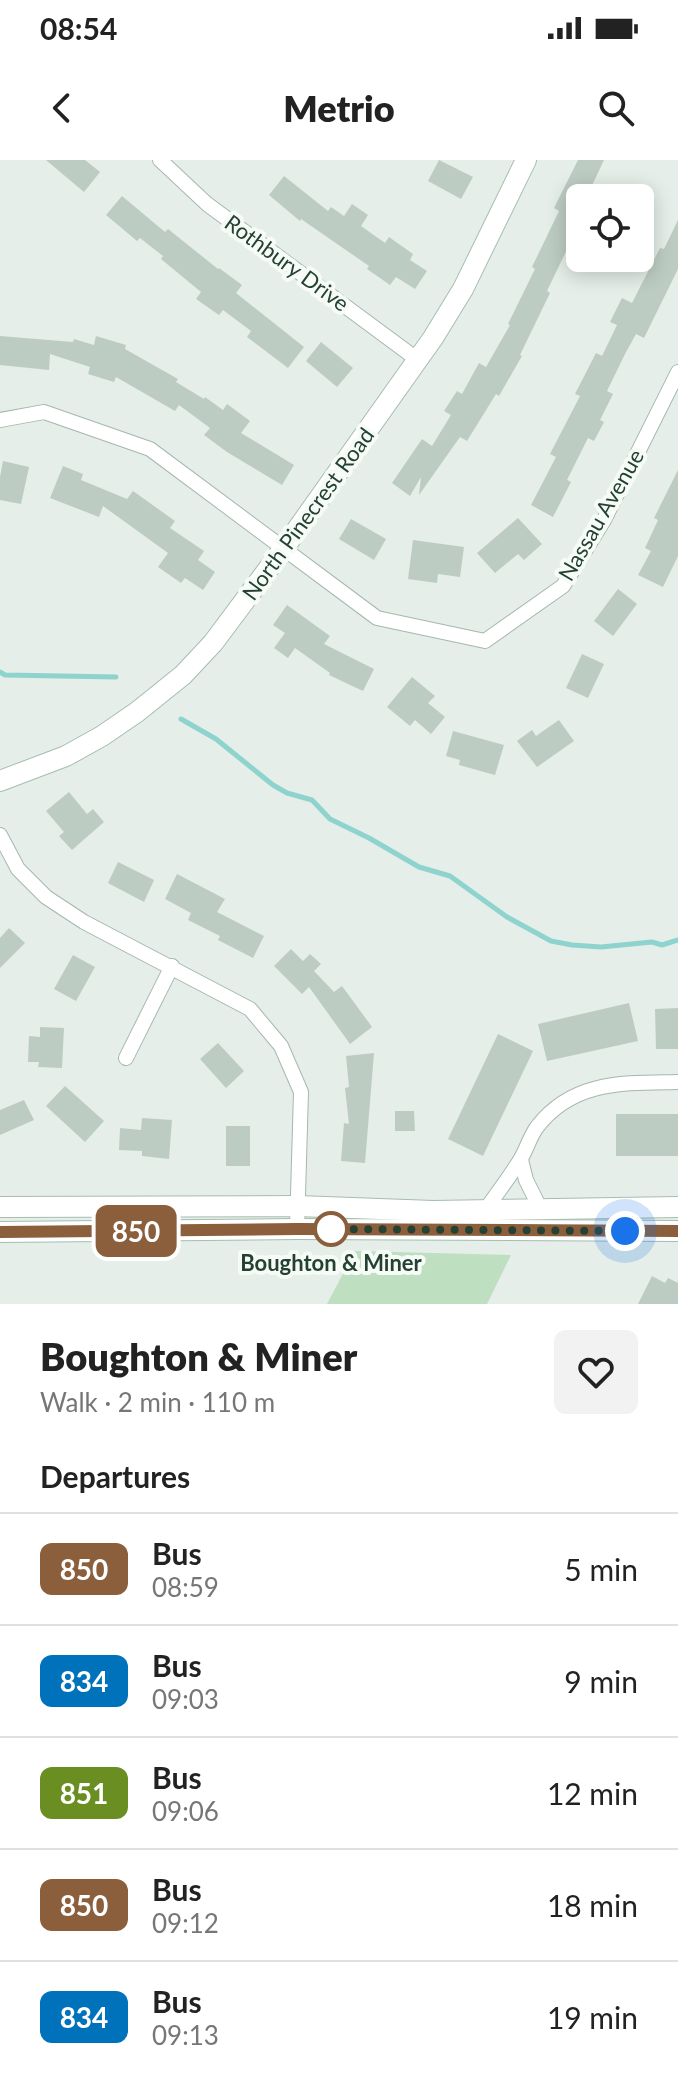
<!DOCTYPE html>
<html lang="en">
<head>
<meta charset="utf-8">
<style>
  :root { --surface:#fff; --page:#f2f2f2; --text:#222; --muted:#767676; --line:#e0e0e0 }
  body { margin:0; font-family:Lato,sans-serif; background:var(--page); color:var(--text); height:100vh; display:flex; flex-direction:column; font-size:30px; white-space:nowrap }
  * { box-sizing:border-box; margin:0 }
  p { font-size:26px; color:var(--muted) }
  .icon { flex:none; width:44px; height:44px; fill:none; stroke:currentColor; stroke-width:2; stroke-linecap:round; stroke-linejoin:round }
  .map { position:relative; height:1144px; overflow:hidden }
  .details { display:flex; flex-direction:column; background:var(--surface); flex:1 }
  .details>* { flex:none }
  .badge { padding:0 16px; border-radius:12px; font-size:28px; line-height:52px }
  .tools { position:absolute; left:566px; top:24px; display:grid; gap:16px }
  .tools a { display:grid; place-items:center; width:88px; height:88px; border-radius:12px; background:var(--surface); box-shadow:0 4px 20px #0003; font-size:40px }
  .you { position:absolute; width:40px; height:40px; margin:-20px; border:6px solid #fff; border-radius:50%; background:#1a73e8; box-shadow:0 0 0 12px #1a73e833 }
  .map>.badge { position:absolute; translate:-50% -50%; box-shadow:0 0 0 4px #fff }
  h2 { padding:0 40px; font-size:30px; line-height:72px }
  .round { display:grid; place-items:center; flex:none; width:84px; height:84px; border-radius:12px; background:var(--page) }
  .headline { display:flex; align-items:center; justify-content:space-between; height:136px; padding:0 40px }
  h1 { font-size:38px; font-weight:800; line-height:60px }
  ul { padding:0; list-style:none }
  li { display:flex; align-items:center; gap:24px; height:112px; padding:0 40px; border-top:2px solid var(--line) }
  li div { flex:1 }
  li b { display:block; font-size:30px }
  li em { font-style:normal }
  li .badge { min-width:88px; font-weight:700; text-align:center }
  .status { display:flex; justify-content:space-between; align-items:center; height:56px; padding:0 40px; background:var(--surface); direction:ltr }
  .status svg { height:22px; fill:currentColor }
  header { display:flex; justify-content:space-between; align-items:center; height:104px; padding:0 40px; background:var(--surface); font-size:36px; font-weight:800 }
  .map>svg:first-child { display:block }
  .green { fill:#bedfc0 }
  .lines { fill:none; stroke-linecap:round; stroke-linejoin:round }
  .stream { stroke:#8ed3ce; stroke-width:5 }
  .building { fill:#bdccc3 }
  .street-casing { stroke:#a7b7ae; stroke-width:16 }
  .secondary-casing { stroke:#a6bdb0; stroke-width:22 }
  .street { stroke:#fff; stroke-width:14 }
  .secondary { stroke:#fff; stroke-width:20 }
  .line-casing { stroke:#fff; stroke-width:18 }
  .line { stroke:#8b5e3c; stroke-width:12 }
  .walk { stroke:#244132; stroke-width:8; stroke-dasharray:0 14.4 }
  .stop-dot { fill:#fff; stroke:#8b5e3c; stroke-width:4 }
  .labels { text-anchor:middle; stroke-width:8; stroke-linejoin:round; paint-order:stroke }
  .street-label { font-size:22px; fill:#244132; stroke:#f6fbf7 }
  .stop-label { font-size:22px; font-weight:bold; fill:#244132; stroke:#f6fbf7 }
</style>
</head>
<body>
<div class="status"><b>08:54</b><svg viewBox="0 0 49 12"><path d="M0 12V9h3v3zM5 12V6h3v6zM10 12V3h3v9zM15 12V0h3v12zM26 1h20v11H26zM47 4h2v5h-2z"/></svg></div>
<header><svg class="icon" aria-label="back" viewBox="0 0 24 24"><path d="M15 5l-7 7 7 7"/></svg>Metrio<svg class="icon" aria-label="search" viewBox="0 0 24 24"><circle cx="10" cy="10" r="6"/><path d="M15 15l6 6"/></svg></header>
<div class="map">
<svg width="678" height="1144" viewBox="0 0 678 1144">
  <rect width="100%" height="100%" fill="#e5eee8"/>
  <polygon class="green" points="355,1091 511,1095 487,1144 327,1144"/>
  <g class="lines">
    <g class="stream">
      <polyline points="0,512 5,515 116,517"/>
      <polyline points="181,559 216,579 273,625 287,633 312,640 330,659 369,678 419,707 450,716 507,757 551,781 572,785 601,787 652,782 662,785 678,780"/>
    </g>
  </g>
  <g class="building">
    <polygon points="46,0 85,0 100,12 84,32"/>
    <polygon points="439,0 473,17 461,39 428,21"/>
    <polygon points="578,0 604,0 586,38 580,38 580,50 566,79 571,81 547,131 550,133 520,195 522,196 499,236 496,234 467,281 460,277 419,335 421,317 410,336 392,323 422,279 432,286 451,255 444,251 457,231 462,234 479,203 486,207 510,165 508,164 535,109 532,107 559,51 554,48"/>
    <polygon points="284,16 328,51 331,47 344,56 352,44 368,55 361,66 385,83 389,77 413,94 410,100 427,111 415,129 396,117 390,125 367,109 369,106 301,59 300,61 269,35"/>
    <polygon points="122,36 165,72 168,69 218,109 219,108 242,125 236,133 304,187 288,208 247,177 251,171 223,150 219,155 196,139 201,132 161,99 163,96 140,78 137,81 106,55"/>
    <polygon points="678,60 678,109 644,178 636,174 625,194 607,231 613,234 600,260 604,262 594,281 588,278 567,320 571,322 553,357 531,345 556,297 550,294 580,236 575,234 596,193 602,196 617,165 610,162 622,138 632,143 660,88 664,89"/>
    <polygon points="0,176 73,182 74,179 94,185 96,176 126,185 125,189 178,219 176,222 204,239 205,237 223,250 227,244 250,261 241,273 294,305 282,325 227,292 204,275 210,268 179,245 175,251 116,217 114,222 88,214 90,207 50,194 49,210 0,205"/>
    <polygon points="321,182 353,208 337,227 306,201"/>
    <polygon points="3,301 29,307 21,344 0,340 0,317"/>
    <polygon points="63,306 83,314 81,320 127,339 133,331 175,361 170,368 204,391 198,400 215,412 203,430 185,418 181,423 158,407 168,393 103,346 99,357 50,338"/>
    <polygon points="678,310 678,396 663,427 638,415 651,391 645,388 658,360 654,358"/>
    <polygon points="518,358 542,384 524,400 518,394 495,413 477,393"/>
    <polygon points="351,359 386,379 374,400 339,379"/>
    <polygon points="413,380 464,387 460,417 438,414 437,423 408,419"/>
    <polygon points="618,429 637,444 613,476 594,461"/>
    <polygon points="287,445 330,476 324,484 374,509 363,531 329,515 330,513 295,488 288,498 274,488 285,473 273,465"/>
    <polygon points="582,494 604,504 588,538 566,528"/>
    <polygon points="412,517 435,536 428,543 445,557 431,574 415,560 410,566 387,547"/>
    <polygon points="559,560 574,581 537,607 517,581 532,570 536,576"/>
    <polygon points="453,571 504,585 495,615 459,605 460,600 446,596"/>
    <polygon points="69,632 87,654 93,649 104,662 72,690 59,676 64,672 46,651"/>
    <polygon points="118,702 154,720 144,742 108,723"/>
    <polygon points="177,714 225,739 217,752 264,776 253,798 218,780 220,776 188,760 191,753 165,739"/>
    <polygon points="9,768 25,783 0,808 0,778"/>
    <polygon points="291,789 303,801 310,794 321,804 314,811 334,832 342,826 372,867 350,884 309,827 302,834 274,806"/>
    <polygon points="73,795 95,807 76,841 54,829"/>
    <polygon points="629,843 638,881 547,901 538,864"/>
    <polygon points="678,848 678,889 656,889 655,849"/>
    <polygon points="40,867 64,868 62,908 38,907 39,902 28,902 29,876 40,877"/>
    <polygon points="498,874 533,891 483,996 448,979"/>
    <polygon points="218,883 244,911 226,928 200,899"/>
    <polygon points="374,893 365,1003 341,1001 344,963 349,964 345,928 349,927 346,896"/>
    <polygon points="65,926 104,961 85,982 46,946"/>
    <polygon points="24,940 34,960 0,975 0,950"/>
    <polygon points="395,951 414,951 415,971 395,971"/>
    <rect x="616" y="954" width="62" height="42"/>
    <polygon points="142,958 172,960 169,999 142,996 142,991 119,990 120,968 141,970"/>
    <rect x="226" y="966" width="24" height="40"/>
    <polygon points="652,1116 665,1123 668,1118 678,1123 678,1144 638,1144"/>
  </g>
  <g class="lines">
    <defs>
      <g id="street">
        <polyline points="160,0 207,44 418,200"/>
        <polyline points="0,260 44,252 150,289 377,458 485,481 563,426 604,360 678,212"/>
        <polyline points="0,675 18,709 46,737 84,762 250,849 281,886 301,932 297,1069"/>
        <polyline points="126,898 172,806"/>
        <polyline points="521,1000 526,1020 541,1050"/>
        <path d="M 485,1051 C 496,1034 510,1017 520,1000 C 527,989 529,978 537,967 C 573,920 625,923 678,922"/>
      </g>
      <g id="secondary">
        <polyline points="0,621 66,596 102,576 137,552 183,515 213,483 284,388 433,178 463,129 526,0"/>
        <polyline points="0,1047 298,1046 433,1051 678,1047"/>
        <polyline points="0,1072 297,1069 678,1071"/>
      </g>
    </defs>
    <use href="#street" class="street-casing"/>
    <use href="#secondary" class="secondary-casing"/>
    <use href="#street" class="street"/>
    <use href="#secondary" class="secondary"/>
  </g>
  <g class="lines">
    <defs>
      <polyline id="line" points="0,1072 297,1069 678,1071"/>
    </defs>
    <use href="#line" class="line-casing"/>
    <use href="#line" class="line"/>
    <polyline class="walk" points="331,1069 328,1069 625,1071"/>
  </g>
  <circle class="stop-dot" cx="331" cy="1069" r="16"/>
  <g class="labels">
    <g class="street-label">
      <text transform="translate(287 103) rotate(36)" y="8">Rothbury Drive</text>
      <text transform="translate(308 354) rotate(-54)" y="8">North Pinecrest Road</text>
      <text transform="translate(601 355) rotate(-60)" y="8">Nassau Avenue</text>
    </g>
    <g class="stop-label">
      <text x="331" y="1111">Boughton &amp; Miner</text>
    </g>
  </g>
</svg>
<div class="tools">
<a><svg class="icon" aria-label="locate" viewBox="0 0 24 24"><circle cx="12" cy="12" r="6"/><path d="M12 2v4M12 18v4M2 12h4M18 12h4"/></svg></a>
</div>
<div class="you" style="left:625px;top:1071px"></div>
<b class="badge" style="left:136px;top:1071px;background:#8b5e3c;color:#fff">850</b>
</div>
<section class="details">
<div class="headline"><div><h1>Boughton &amp; Miner</h1><p>Walk · 2 min · 110 m</p></div><a class="round"><svg class="icon" aria-label="heart" viewBox="0 0 24 24"><path d="M12 20l-8-8c-3-5 5-10 8-4 3-6 11-1 8 4z"/></svg></a></div>
<h2>Departures</h2>
<ul>
<li><span class="badge" style="background:#8b5e3c;color:#fff">850</span><div><b>Bus</b><p>08:59</p></div><em>5 min</em></li>
<li><span class="badge" style="background:#0072bc;color:#fff">834</span><div><b>Bus</b><p>09:03</p></div><em>9 min</em></li>
<li><span class="badge" style="background:#6b8e23;color:#fff">851</span><div><b>Bus</b><p>09:06</p></div><em>12 min</em></li>
<li><span class="badge" style="background:#8b5e3c;color:#fff">850</span><div><b>Bus</b><p>09:12</p></div><em>18 min</em></li>
<li><span class="badge" style="background:#0072bc;color:#fff">834</span><div><b>Bus</b><p>09:13</p></div><em>19 min</em></li>
</ul>
</section>
</body>
</html>
